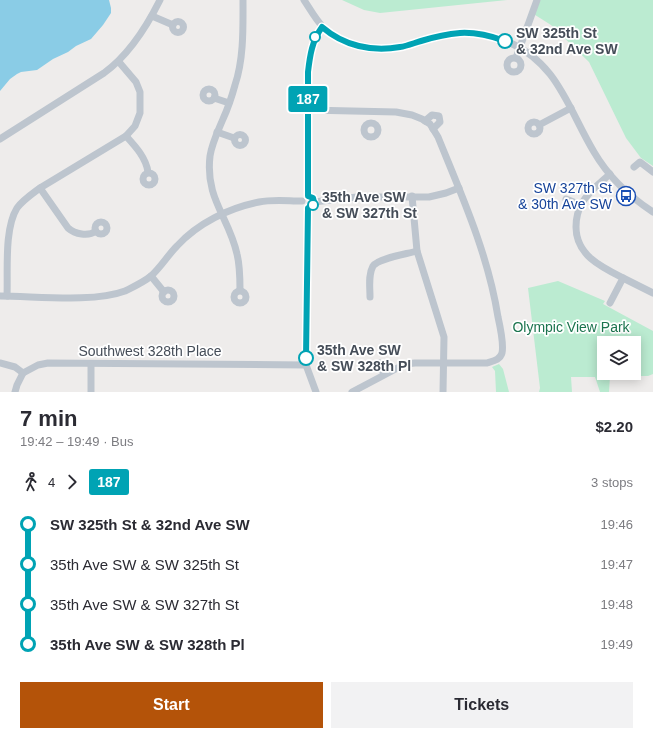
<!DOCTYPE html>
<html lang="en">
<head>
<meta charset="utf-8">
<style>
  :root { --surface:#fff; --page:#f2f2f3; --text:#2b2b33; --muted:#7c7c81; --accent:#b45309 }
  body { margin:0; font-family:Helvetica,sans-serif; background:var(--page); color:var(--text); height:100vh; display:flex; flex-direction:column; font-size:15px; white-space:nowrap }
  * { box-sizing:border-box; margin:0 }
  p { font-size:13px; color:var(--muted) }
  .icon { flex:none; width:22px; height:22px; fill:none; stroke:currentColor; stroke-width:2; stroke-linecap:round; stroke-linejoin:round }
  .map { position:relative; height:392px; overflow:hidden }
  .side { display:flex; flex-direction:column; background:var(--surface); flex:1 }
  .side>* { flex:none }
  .badge { padding:0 8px; border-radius:3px; font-size:14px; line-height:26px }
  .buttons { position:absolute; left:597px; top:336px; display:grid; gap:8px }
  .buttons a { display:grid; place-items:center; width:44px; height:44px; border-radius:0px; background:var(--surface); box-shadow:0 2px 10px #0003; font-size:20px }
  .map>.badge { position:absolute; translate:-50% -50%; box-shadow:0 0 0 2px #fff }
  .legs { display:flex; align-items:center; gap:6px; height:44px; padding:0 20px; font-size:13px }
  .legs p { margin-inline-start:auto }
  .headline { display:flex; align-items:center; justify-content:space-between; height:68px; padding:0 20px }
  h1 { font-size:22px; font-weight:700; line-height:30px }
  .cta { display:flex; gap:8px; margin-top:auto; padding:8px 20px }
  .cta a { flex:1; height:46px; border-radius:0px; background:var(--accent); color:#fff; font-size:16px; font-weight:700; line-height:46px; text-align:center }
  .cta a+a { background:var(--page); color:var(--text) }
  ul { padding:0 20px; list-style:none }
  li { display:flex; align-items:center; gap:14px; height:40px; font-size:15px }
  li i { display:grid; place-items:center; width:6px; height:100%; margin:0 5px; background:currentColor }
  li i::after { content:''; width:10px; height:10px; margin:-5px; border:3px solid; border-radius:50%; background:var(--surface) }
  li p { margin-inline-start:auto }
  li:first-child i { background:linear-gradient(#0000 50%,currentColor 0) }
  li:last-child i { background:linear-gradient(currentColor 50%,#0000 0) }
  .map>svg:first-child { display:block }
  .green { fill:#bbebd1; fill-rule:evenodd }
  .water { fill:#8acce6 }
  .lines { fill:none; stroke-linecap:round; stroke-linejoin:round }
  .minor { stroke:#bdc5ce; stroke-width:7 }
  .line-1-casing { stroke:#fff; stroke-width:9 }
  .line-1 { stroke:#00a3b4; stroke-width:6 }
  .stop-1-dot { fill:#fff; stroke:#00a3b4; stroke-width:2 }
  .labels { text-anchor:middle; stroke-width:3.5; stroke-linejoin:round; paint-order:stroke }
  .stop-label { font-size:14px; font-weight:bold; fill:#454d58; stroke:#fff; text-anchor:start }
  .transit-label { font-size:14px; fill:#164399; stroke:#fff; text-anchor:end }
  .park-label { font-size:14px; fill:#1b744e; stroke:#fff }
  .street-label { font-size:14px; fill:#454d58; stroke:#fff }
</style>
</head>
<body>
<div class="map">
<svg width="653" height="392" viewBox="0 0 653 392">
  <rect width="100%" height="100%" fill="#eeeceb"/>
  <g class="green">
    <polygon points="342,0 507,0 380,13 364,10"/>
    <polygon points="537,0 653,0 653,166 641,158 626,138 589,62 551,25 532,13"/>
    <path d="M 558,281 L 605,301 L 603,304 L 653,331 L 653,374 L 648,376 L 610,376 L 609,392 L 600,392 L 595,377 L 571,377 L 572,392 L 539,392 L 540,388 L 528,288 ZM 604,343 L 634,343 L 634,373 L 604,373 Z"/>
    <polygon points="499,364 503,369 509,392 496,392 495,371 492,367"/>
  </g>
  <polygon class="water" points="0,0 109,0 111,8 111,13 103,25 91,39 76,46 68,52 53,59 37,70 21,72 17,74 10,79 0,91"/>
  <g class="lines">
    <g class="minor">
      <path d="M 304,0 C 310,9 316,20 323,27 C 342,47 377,53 402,46 C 422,41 441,33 461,33 C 476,32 492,36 506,41 C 558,62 568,109 594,152 C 608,176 630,197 653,212"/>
      <polyline points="152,16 173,25"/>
      <circle cx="178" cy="27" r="5.5"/>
      <polyline points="516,58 537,0"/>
      <circle cx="514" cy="65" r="7"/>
      <circle cx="209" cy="95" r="6"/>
      <polyline points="214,98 229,103"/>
      <path d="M 308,110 L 396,112 L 412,115 L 422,119 L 430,124 L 438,137 C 462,196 488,254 498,317 C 500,326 504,344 502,353 C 500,360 493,361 487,363 L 415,363 L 405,364 L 352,392"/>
      <polyline points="425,121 432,115 439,116 440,122 433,129"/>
      <circle cx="534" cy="128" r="6"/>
      <circle cx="371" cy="130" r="7"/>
      <polyline points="539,125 571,108"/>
      <polyline points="217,132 234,138"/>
      <circle cx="240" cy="140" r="5.5"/>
      <path d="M 126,136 C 136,147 146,158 148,172"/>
      <path d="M 0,139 L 104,73 C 129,55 146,28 160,0"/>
      <polyline points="634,167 640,162 653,172"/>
      <circle cx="149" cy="179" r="6"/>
      <path d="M 40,188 L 68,228 C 75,234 88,237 96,231"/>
      <path d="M 308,196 L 308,72 C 310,55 312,41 322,27"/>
      <polyline points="412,196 417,251 444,337 443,392"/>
      <polyline points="566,199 581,205"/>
      <polyline points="314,202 357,197 429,197 446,193 459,188"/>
      <polyline points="308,208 306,365 316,392"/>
      <circle cx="101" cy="228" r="6"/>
      <polyline points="151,276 164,292"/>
      <polyline points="623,278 653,293"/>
      <path d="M 240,290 C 240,278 240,266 237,254 C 229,217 205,199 210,156 C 212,143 218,131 223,119 C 228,108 232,96 235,85 C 244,58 243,27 243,0"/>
      <circle cx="168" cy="296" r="6"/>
      <circle cx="240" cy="297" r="6"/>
      <path d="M 0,296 C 35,296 93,303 125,291 C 133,287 144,282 151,276 C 161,267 168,255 177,246 C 198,223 229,208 259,202 C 273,199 288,201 302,201"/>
      <path d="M 7,296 C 8,271 4,229 17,208 C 23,200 32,194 40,188 L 126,136 L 135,126 L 140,113 L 140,92 L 136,82 L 119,62"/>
      <path d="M 370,297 C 370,287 368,275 373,266 C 379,258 407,254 417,251"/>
      <path d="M 610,303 L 623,278 C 601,267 576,255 576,227 C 576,218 578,210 582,203 C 589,191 600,183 610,174"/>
      <polyline points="0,363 15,367 23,373 38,365 48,363 306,365"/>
      <polyline points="379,363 384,374"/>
      <polyline points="15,392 17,385 23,373"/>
      <polyline points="91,392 91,364"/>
    </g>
  </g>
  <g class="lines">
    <defs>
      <path id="line-1" d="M 306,358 L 308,208 L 313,205 L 314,202 L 313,198 L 308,196 L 308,72 C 310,55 312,41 322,27 C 344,46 372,52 400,47 C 407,46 414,43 421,41 C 434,37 447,34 460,33 C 476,32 491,36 505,41"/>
    </defs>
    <use href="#line-1" class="line-1-casing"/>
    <use href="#line-1" class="line-1"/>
  </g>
  <defs>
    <symbol id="bus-ring" viewBox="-11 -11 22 22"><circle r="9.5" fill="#fff" stroke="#1a4fb4" stroke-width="1.5"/><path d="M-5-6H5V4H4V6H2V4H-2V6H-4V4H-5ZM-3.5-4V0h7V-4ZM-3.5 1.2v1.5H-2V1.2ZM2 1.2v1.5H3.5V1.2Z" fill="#1a4fb4"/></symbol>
  </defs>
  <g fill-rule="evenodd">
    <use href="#bus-ring" x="615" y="185" width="22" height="22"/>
  </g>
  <g class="stop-1-dot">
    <circle cx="315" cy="37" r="5"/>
    <circle cx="505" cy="41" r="7"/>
    <circle cx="313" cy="205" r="5"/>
    <circle cx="306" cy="358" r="7"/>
  </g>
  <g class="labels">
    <g class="stop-label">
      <text x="516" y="38">SW 325th St<tspan x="516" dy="16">&amp; 32nd Ave SW</tspan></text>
      <text x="322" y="202">35th Ave SW<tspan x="322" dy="16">&amp; SW 327th St</tspan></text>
      <text x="317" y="355">35th Ave SW<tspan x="317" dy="16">&amp; SW 328th Pl</tspan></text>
    </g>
    <g class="transit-label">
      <text x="612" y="193">SW 327th St<tspan x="612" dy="16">&amp; 30th Ave SW</tspan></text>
    </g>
    <g class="park-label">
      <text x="571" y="332">Olympic View Park</text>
    </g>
    <g class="street-label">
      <text x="150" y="356">Southwest 328th Place</text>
    </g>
  </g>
</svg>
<div class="buttons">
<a><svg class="icon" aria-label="layers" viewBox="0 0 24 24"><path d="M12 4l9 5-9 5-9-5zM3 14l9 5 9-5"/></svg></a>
</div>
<b class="badge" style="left:308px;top:99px;background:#00a3b4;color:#fff">187</b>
</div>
<section class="side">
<div class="headline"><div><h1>7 min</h1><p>19:42 – 19:49 · Bus</p></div><b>$2.20</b></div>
<div class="legs"><svg class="icon" aria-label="walk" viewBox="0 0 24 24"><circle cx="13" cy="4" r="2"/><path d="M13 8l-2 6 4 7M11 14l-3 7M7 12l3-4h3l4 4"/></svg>4<svg class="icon" aria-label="forward" viewBox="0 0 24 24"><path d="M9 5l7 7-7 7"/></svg><b class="badge" style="background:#00a3b4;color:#fff">187</b><p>3 stops</p></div>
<ul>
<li><i style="color:#00a3b4"></i><b>SW 325th St &amp; 32nd Ave SW</b><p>19:46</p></li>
<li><i style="color:#00a3b4"></i><span>35th Ave SW &amp; SW 325th St</span><p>19:47</p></li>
<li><i style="color:#00a3b4"></i><span>35th Ave SW &amp; SW 327th St</span><p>19:48</p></li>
<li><i style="color:#00a3b4"></i><b>35th Ave SW &amp; SW 328th Pl</b><p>19:49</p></li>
</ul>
<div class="cta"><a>Start</a><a>Tickets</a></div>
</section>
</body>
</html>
